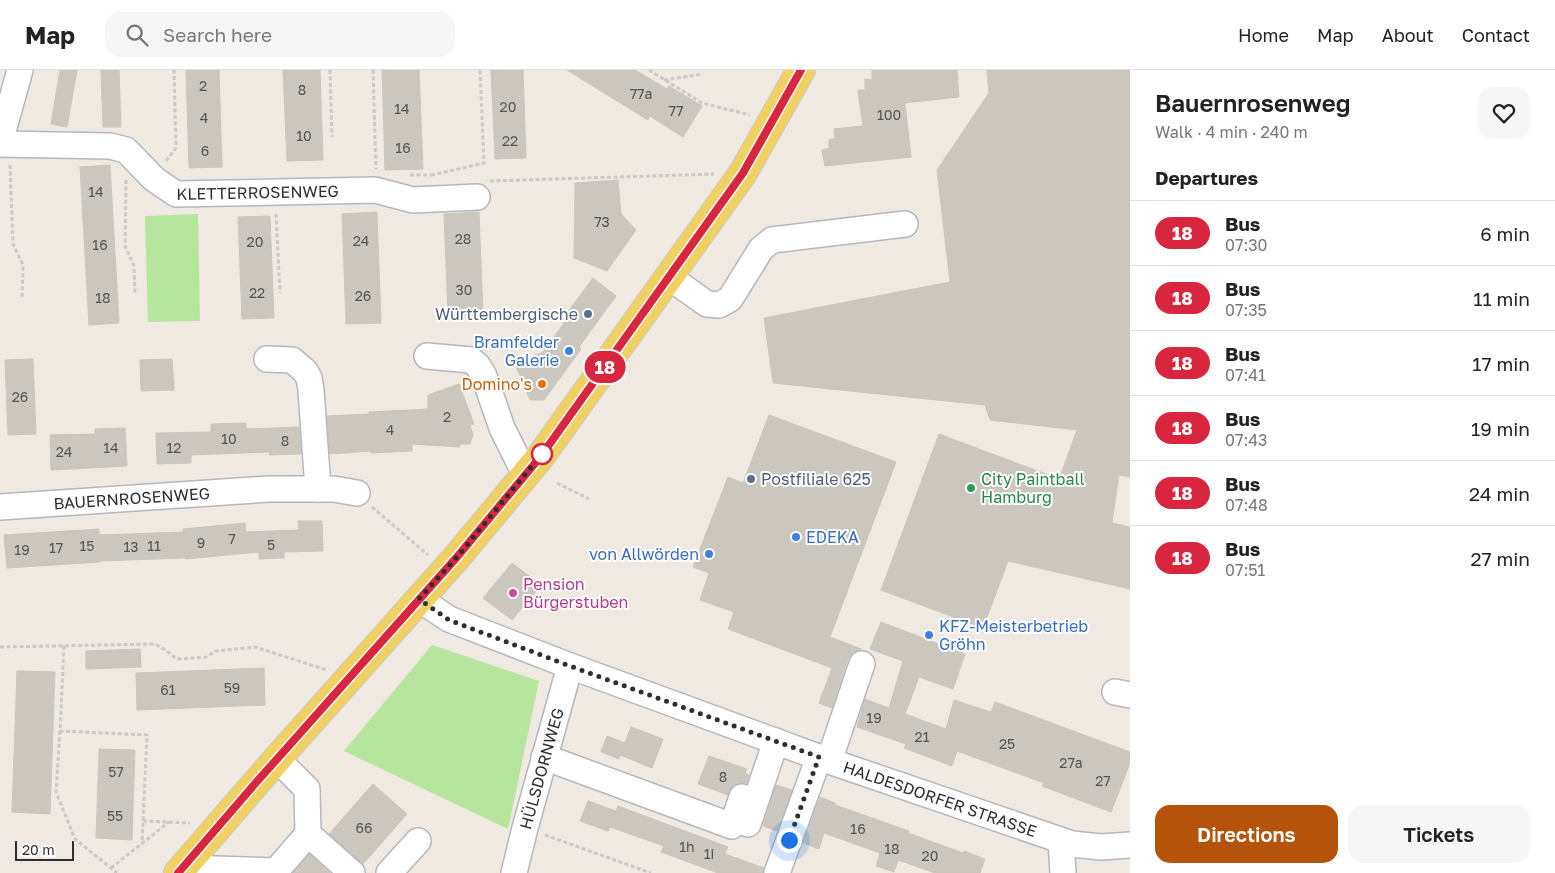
<!DOCTYPE html>
<html lang="en">
<head>
<meta charset="utf-8">
<style>
  :root { --surface:#fff; --page:#f6f6f6; --text:#222; --muted:#767676; --line:#e0e0e0; --accent:#b45309 }
  body { margin:0; font-family:"Golos Text",sans-serif; background:var(--page); color:var(--text); height:100vh; display:flex; flex-direction:column; font-size:19px; white-space:nowrap }
  * { box-sizing:border-box; margin:0 }
  p { font-size:16px; color:var(--muted) }
  .icon { flex:none; width:28px; height:28px; fill:none; stroke:currentColor; stroke-width:2; stroke-linecap:round; stroke-linejoin:round }
  .map { position:relative; flex:1; overflow:hidden }
  .drawer { display:flex; flex-direction:column; background:var(--surface); width:425px }
  .drawer>* { flex:none }
  .badge { padding:0 10px; border-radius:16px; font-size:18px; line-height:32px }
  .scale { position:absolute; left:15px; bottom:12px; width:59px; box-sizing:border-box; padding-left:5px; border:2px solid #2e2e2e; border-top:0; font-size:14px; line-height:18px; white-space:nowrap; color:#2e2e2e; -webkit-text-stroke:4px #fff; paint-order:stroke }
  .you { position:absolute; width:25px; height:25px; margin:-12px; border:4px solid #fff; border-radius:50%; background:#1a73e8; box-shadow:0 0 0 8px #1a73e833 }
  .map>.badge { position:absolute; translate:-50% -50%; box-shadow:0 0 0 2px #fff }
  h2 { padding:0 25px; font-size:19px; line-height:45px }
  .round { display:grid; place-items:center; flex:none; width:52px; height:52px; border-radius:15px; background:var(--page) }
  .summary { display:flex; align-items:center; justify-content:space-between; height:85px; padding:0 25px }
  h1 { font-size:24px; font-weight:600; line-height:38px }
  .cta { display:flex; gap:10px; margin-top:auto; padding:10px 25px }
  .cta a { flex:1; height:58px; border-radius:15px; background:var(--accent); color:#fff; font-size:20px; font-weight:600; line-height:58px; text-align:center }
  .cta a+a { background:var(--page); color:var(--text) }
  ul { padding:0; list-style:none }
  li { display:flex; align-items:center; gap:15px; height:65px; padding:0 25px; border-top:1px solid var(--line) }
  li div { flex:1 }
  li b { display:block; font-size:19px }
  li em { font-style:normal }
  li .badge { min-width:55px; font-weight:700; text-align:center }
  header { display:flex; align-items:center; gap:30px; box-sizing:border-box; height:70px; padding:0 25px; background:var(--surface); border-bottom:1px solid var(--line) }
  header strong { font-size:24px }
  nav { display:flex; gap:28px; margin-inline-start:auto; font-size:18px }
  .search { width:350px; height:45px; background:var(--page); display:flex; align-items:center; gap:12px; box-sizing:border-box; padding:0 18px; border-radius:15px; color:var(--muted); font-size:19px }
  main { display:flex; flex:1; min-height:0 }
  .map>svg:first-child { display:block }
  .green { fill:#b6e59e }
  .building { fill:#cbc7bf; stroke:#cbc5ba }
  .lines { fill:none; stroke-linecap:round; stroke-linejoin:round }
  .minor-casing { stroke:#b4b7c1; stroke-width:28 }
  .major-casing { stroke:#c9c9c9; stroke-width:30 }
  .path { stroke:#c9c9c9; stroke-width:3; stroke-dasharray:4 2.5; stroke-linecap:butt }
  .minor { stroke:#fff; stroke-width:25 }
  .major { stroke:#f2d163; stroke-width:28 }
  .line-casing { stroke:#fff; stroke-width:11 }
  .line { stroke:#d7263d; stroke-width:8 }
  .walk { stroke:#2e2e2e; stroke-width:5; stroke-dasharray:0 9 }
  .service-dot { fill:#5c6f8a; stroke:#fff; stroke-width:2 }
  .shop-dot { fill:#3f7fe0; stroke:#fff; stroke-width:2 }
  .food-dot { fill:#e8710a; stroke:#fff; stroke-width:2 }
  .stop-dot { fill:#fff; stroke:#d7263d; stroke-width:2.5 }
  .leisure-dot { fill:#2e9e5b; stroke:#fff; stroke-width:2 }
  .hotel-dot { fill:#d1479c; stroke:#fff; stroke-width:2 }
  .labels { text-anchor:middle; stroke-width:4; stroke-linejoin:round; paint-order:stroke }
  .number-label { font-size:14px; fill:#555452 }
  .street-label { font-size:16px; fill:#2e2e2e; stroke:#fff }
  .service-label { font-size:16px; fill:#4e5e75; stroke:#fff; text-anchor:end }
  .shop-label { font-size:16px; fill:#366cbe; stroke:#fff; text-anchor:end }
  .food-label { font-size:16px; fill:#c56008; stroke:#fff; text-anchor:end }
  .leisure-label { font-size:16px; fill:#27864d; stroke:#fff; text-anchor:start }
  .hotel-label { font-size:16px; fill:#b23c85; stroke:#fff; text-anchor:start }
</style>
</head>
<body>
<header>
<strong>Map</strong>
<div class="search"><svg class="icon" aria-label="search" viewBox="0 0 24 24"><circle cx="10" cy="10" r="6"/><path d="M15 15l6 6"/></svg>Search here</div>
<nav><a>Home</a><a>Map</a><a>About</a><a>Contact</a></nav>
</header>
<main>
<div class="map">
<svg width="1130" height="803" viewBox="0 0 1130 803">
  <rect width="100%" height="100%" fill="#efe9e1"/>
  <g class="green">
    <polygon points="198,144 200,251 148,252 145,146"/>
    <polygon points="432,575 539,611 508,759 344,681"/>
  </g>
  <g class="building">
    <polygon points="60,0 77,0 67,57 51,54"/>
    <polygon points="101,0 119,0 121,57 103,57"/>
    <polygon points="186,0 219,0 222,97 189,98"/>
    <polygon points="283,0 320,0 323,90 287,91"/>
    <polygon points="382,0 419,0 423,99 385,100"/>
    <polygon points="491,0 523,0 526,88 495,89"/>
    <polygon points="567,0 635,0 667,19 669,16 702,36 683,67 650,46 648,50"/>
    <polygon points="872,0 957,0 959,27 905,33 911,87 825,96 822,80 829,78 829,70 835,68 834,59 863,56 858,20 865,20 865,9 872,10"/>
    <polygon points="987,0 1130,0 1130,407 1119,405 1112,453 1130,457 1130,519 1008,491 983,558 881,520 939,364 1059,409 1077,360 990,350 985,335 773,313 764,248 950,212 937,100 989,23"/>
    <polygon points="110,95 119,253 89,255 80,97"/>
    <polygon points="618,110 621,144 636,160 607,201 574,188 575,113"/>
    <polygon points="377,142 381,253 346,254 342,144"/>
    <polygon points="479,142 483,245 448,246 444,144"/>
    <polygon points="270,146 274,248 242,249 238,147"/>
    <polygon points="593,208 616,226 579,277 581,279 544,330 530,330 515,294 543,282 570,245 567,243"/>
    <polygon points="33,289 36,364 8,365 5,290"/>
    <polygon points="172,289 174,320 141,321 140,290"/>
    <polygon points="459,314 474,354 470,355 473,365 470,374 461,374 459,377 412,374 412,381 371,383 371,381 330,384 327,346 369,344 369,342 428,339 428,325"/>
    <polygon points="769,345 896,392 830,567 861,579 853,583 848,589 832,638 819,633 832,598 728,559 734,542 700,530 709,503 693,497 728,407 743,413"/>
    <polygon points="246,353 246,359 299,357 301,384 270,385 269,382 191,385 191,393 157,394 156,363 211,362 211,354"/>
    <polygon points="125,358 127,396 51,400 50,365 95,364 95,359"/>
    <polygon points="298,451 322,451 323,481 284,482 284,488 259,489 259,482 186,489 185,488 100,491 100,492 7,498 4,465 99,459 99,465 183,462 183,459 245,453 246,462 299,460"/>
    <polygon points="512,493 541,515 512,550 483,528"/>
    <polygon points="881,552 965,584 953,619 919,607 905,644 946,659 954,630 991,642 995,632 1130,682 1130,693 1111,742 1042,716 1044,713 957,681 952,696 904,678 906,674 857,657 865,629 889,638 903,591 870,579"/>
    <polygon points="140,579 141,597 86,599 86,581"/>
    <polygon points="264,598 265,635 137,640 136,603"/>
    <polygon points="17,601 55,602 50,744 12,742"/>
    <polygon points="631,657 663,669 652,698 620,685 619,689 601,682 607,666 625,673 622,680"/>
    <polygon points="99,679 135,680 132,770 96,768"/>
    <polygon points="709,686 747,699 745,703 749,705 747,713 740,713 733,716 728,725 698,714"/>
    <polygon points="373,714 407,744 363,794 329,764"/>
    <polygon points="776,715 792,720 777,761 763,756"/>
    <polygon points="820,727 835,733 835,735 909,761 908,763 963,783 964,781 985,789 980,803 935,803 898,790 894,802 876,796 880,783 824,763 819,779 803,773"/>
    <polygon points="588,731 616,741 618,736 728,777 725,784 764,798 763,803 718,803 661,782 664,776 610,757 608,761 580,751"/>
    <polygon points="309,784 330,803 293,803"/>
  </g>
  <g class="lines">
    <defs>
      <g id="minor">
        <polyline points="0,72 20,0"/>
        <path id="s1" d="M 0,74 L 110,76 L 126,80 L 154,109 L 176,124 L 375,120 L 413,130 L 477,127"/>
        <polyline points="669,207 707,234 719,235 730,229 761,179 772,170 905,154"/>
        <polyline points="427,286 471,290 478,296 484,306 502,358 525,404"/>
        <polyline points="267,289 292,290 305,301 309,308 311,320 318,419"/>
        <path id="s2" d="M 0,437 L 269,419 L 334,419 L 357,423"/>
        <path id="s3" d="M 419,529 L 449,549 L 570,596 L 829,691 L 1072,774 L 1101,777 L 1130,775"/>
        <polyline points="1115,622 1130,625"/>
        <polyline points="544,687 732,756 742,727"/>
        <polyline points="829,691 862,594"/>
        <polyline points="748,754 776,671"/>
        <polyline points="308,764 352,803"/>
        <polyline points="1061,771 1063,803"/>
        <polyline points="183,798 276,801 278,803"/>
        <polyline points="276,801 308,764 307,719 277,689"/>
        <polyline points="389,803 418,771"/>
        <path id="s4" d="M 514,803 L 525,758 L 570,596"/>
        <polyline points="777,803 819,687"/>
      </g>
      <polyline id="major" points="178,803 277,689 457,487 541,386 743,103 801,0"/>
    </defs>
    <use href="#minor" class="minor-casing"/>
    <use href="#major" class="major-casing"/>
    <g class="path">
      <polyline points="330,0 332,67"/>
      <polyline points="373,0 376,99"/>
      <polyline points="649,0 702,33 750,45"/>
      <polyline points="664,10 703,4"/>
      <polyline points="166,91 176,78 174,0"/>
      <polyline points="10,95 13,174 23,195 22,229"/>
      <polyline points="410,105 432,105"/>
      <polyline points="432,106 432,105 484,93 480,0"/>
      <polyline points="126,110 125,176 134,196 135,225"/>
      <polyline points="490,111 714,104"/>
      <polyline points="276,144 280,223"/>
      <polyline points="557,413 589,429"/>
      <polyline points="372,437 428,485"/>
      <polyline points="64,576 60,661 147,665 142,774"/>
      <polyline points="0,577 155,574 167,581 174,587 179,589 206,587 216,581 255,577 327,600"/>
      <polyline points="60,661 56,722 75,769 117,803"/>
      <polyline points="143,751 190,753"/>
      <polyline points="545,765 651,803"/>
      <polyline points="111,798 169,752"/>
    </g>
    <use href="#minor" class="minor"/>
    <use href="#major" class="major"/>
  </g>
  <g class="lines">
    <defs>
      <polyline id="line" points="178,803 253,716 457,487 541,386 743,103 801,0"/>
    </defs>
    <use href="#line" class="line-casing"/>
    <use href="#line" class="line"/>
    <polyline class="walk" points="542,384 457,487 419,529 449,550 570,596 819,687 789,770"/>
  </g>
  <g class="service-dot">
    <circle cx="588" cy="244" r="5"/>
    <circle cx="751" cy="409" r="5"/>
  </g>
  <g class="shop-dot">
    <circle cx="569" cy="281" r="5"/>
    <circle cx="796" cy="467" r="5"/>
    <circle cx="709" cy="484" r="5"/>
    <circle cx="929" cy="565" r="5"/>
  </g>
  <circle class="food-dot" cx="542" cy="314" r="5"/>
  <circle class="stop-dot" cx="542" cy="384" r="10"/>
  <circle class="leisure-dot" cx="971" cy="418" r="5"/>
  <circle class="hotel-dot" cx="513" cy="523" r="5"/>
  <g class="labels">
    <g class="number-label">
      <text x="203" y="21">2</text>
      <text x="302" y="25">8</text>
      <text x="641" y="29">77a</text>
      <text x="508" y="42">20</text>
      <text x="402" y="44">14</text>
      <text x="676" y="46">77</text>
      <text x="889" y="50">100</text>
      <text x="204" y="53">4</text>
      <text x="304" y="71">10</text>
      <text x="510" y="76">22</text>
      <text x="403" y="83">16</text>
      <text x="205" y="86">6</text>
      <text x="96" y="127">14</text>
      <text x="602" y="157">73</text>
      <text x="463" y="174">28</text>
      <text x="361" y="176">24</text>
      <text x="255" y="177">20</text>
      <text x="100" y="180">16</text>
      <text x="464" y="225">30</text>
      <text x="257" y="228">22</text>
      <text x="363" y="231">26</text>
      <text x="103" y="233">18</text>
      <text x="20" y="332">26</text>
      <text x="447" y="352">2</text>
      <text x="390" y="365">4</text>
      <text x="229" y="374">10</text>
      <text x="285" y="376">8</text>
      <text x="111" y="383">14</text>
      <text x="174" y="383">12</text>
      <text x="64" y="387">24</text>
      <text x="232" y="474">7</text>
      <text x="201" y="478">9</text>
      <text x="271" y="480">5</text>
      <text x="87" y="481">15</text>
      <text x="154" y="481">11</text>
      <text x="131" y="482">13</text>
      <text x="56" y="483">17</text>
      <text x="22" y="485">19</text>
      <text x="232" y="623">59</text>
      <text x="168" y="625">61</text>
      <text x="874" y="653">19</text>
      <text x="922" y="672">21</text>
      <text x="1007" y="679">25</text>
      <text x="1071" y="698">27a</text>
      <text x="116" y="707">57</text>
      <text x="723" y="712">8</text>
      <text x="1103" y="716">27</text>
      <text x="115" y="751">55</text>
      <text x="364" y="763">66</text>
      <text x="858" y="764">16</text>
      <text x="687" y="782">1h</text>
      <text x="892" y="784">18</text>
      <text x="709" y="789">1i</text>
      <text x="930" y="791">20</text>
    </g>
    <g class="street-label">
      <text dy="6" stroke="none"><textPath href="#s1" startOffset="275">KLETTERROSENWEG</textPath></text>
      <text dy="6" stroke="none"><textPath href="#s2" startOffset="132">BAUERNROSENWEG</textPath></text>
      <text dy="6" stroke="none"><textPath href="#s4" startOffset="108">HÜLSDORNWEG</textPath></text>
      <text dy="6" stroke="none"><textPath href="#s3" startOffset="559">HALDESDORFER STRASSE</textPath></text>
    </g>
    <g class="service-label">
      <text x="578" y="250">Württembergische</text>
      <text x="761" y="415" text-anchor="start">Postfiliale 625</text>
    </g>
    <g class="shop-label">
      <text x="559" y="278">Bramfelder<tspan x="559" dy="18">Galerie</tspan></text>
      <text x="806" y="473" text-anchor="start">EDEKA</text>
      <text x="699" y="490">von Allwörden</text>
      <text x="939" y="562" text-anchor="start">KFZ-Meisterbetrieb<tspan x="939" dy="18">Gröhn</tspan></text>
    </g>
    <g class="food-label">
      <text x="532" y="320">Domino's</text>
    </g>
    <g class="leisure-label">
      <text x="981" y="415">City Paintball<tspan x="981" dy="18">Hamburg</tspan></text>
    </g>
    <g class="hotel-label">
      <text x="523" y="520">Pension<tspan x="523" dy="18">Bürgerstuben</tspan></text>
    </g>
  </g>
</svg>
<div class="scale">20 m</div>
<div class="you" style="left:789px;top:770px"></div>
<b class="badge" style="left:605px;top:297px;background:#d7263d;color:#fff">18</b>
</div>
<section class="drawer">
<div class="summary"><div><h1>Bauernrosenweg</h1><p>Walk · 4 min · 240 m</p></div><a class="round"><svg class="icon" aria-label="heart" viewBox="0 0 24 24"><path d="M12 20l-8-8c-3-5 5-10 8-4 3-6 11-1 8 4z"/></svg></a></div>
<h2>Departures</h2>
<ul>
<li><span class="badge" style="background:#d7263d;color:#fff">18</span><div><b>Bus</b><p>07:30</p></div><em>6 min</em></li>
<li><span class="badge" style="background:#d7263d;color:#fff">18</span><div><b>Bus</b><p>07:35</p></div><em>11 min</em></li>
<li><span class="badge" style="background:#d7263d;color:#fff">18</span><div><b>Bus</b><p>07:41</p></div><em>17 min</em></li>
<li><span class="badge" style="background:#d7263d;color:#fff">18</span><div><b>Bus</b><p>07:43</p></div><em>19 min</em></li>
<li><span class="badge" style="background:#d7263d;color:#fff">18</span><div><b>Bus</b><p>07:48</p></div><em>24 min</em></li>
<li><span class="badge" style="background:#d7263d;color:#fff">18</span><div><b>Bus</b><p>07:51</p></div><em>27 min</em></li>
</ul>
<div class="cta"><a>Directions</a><a>Tickets</a></div>
</section>
</main>
</body>
</html>
